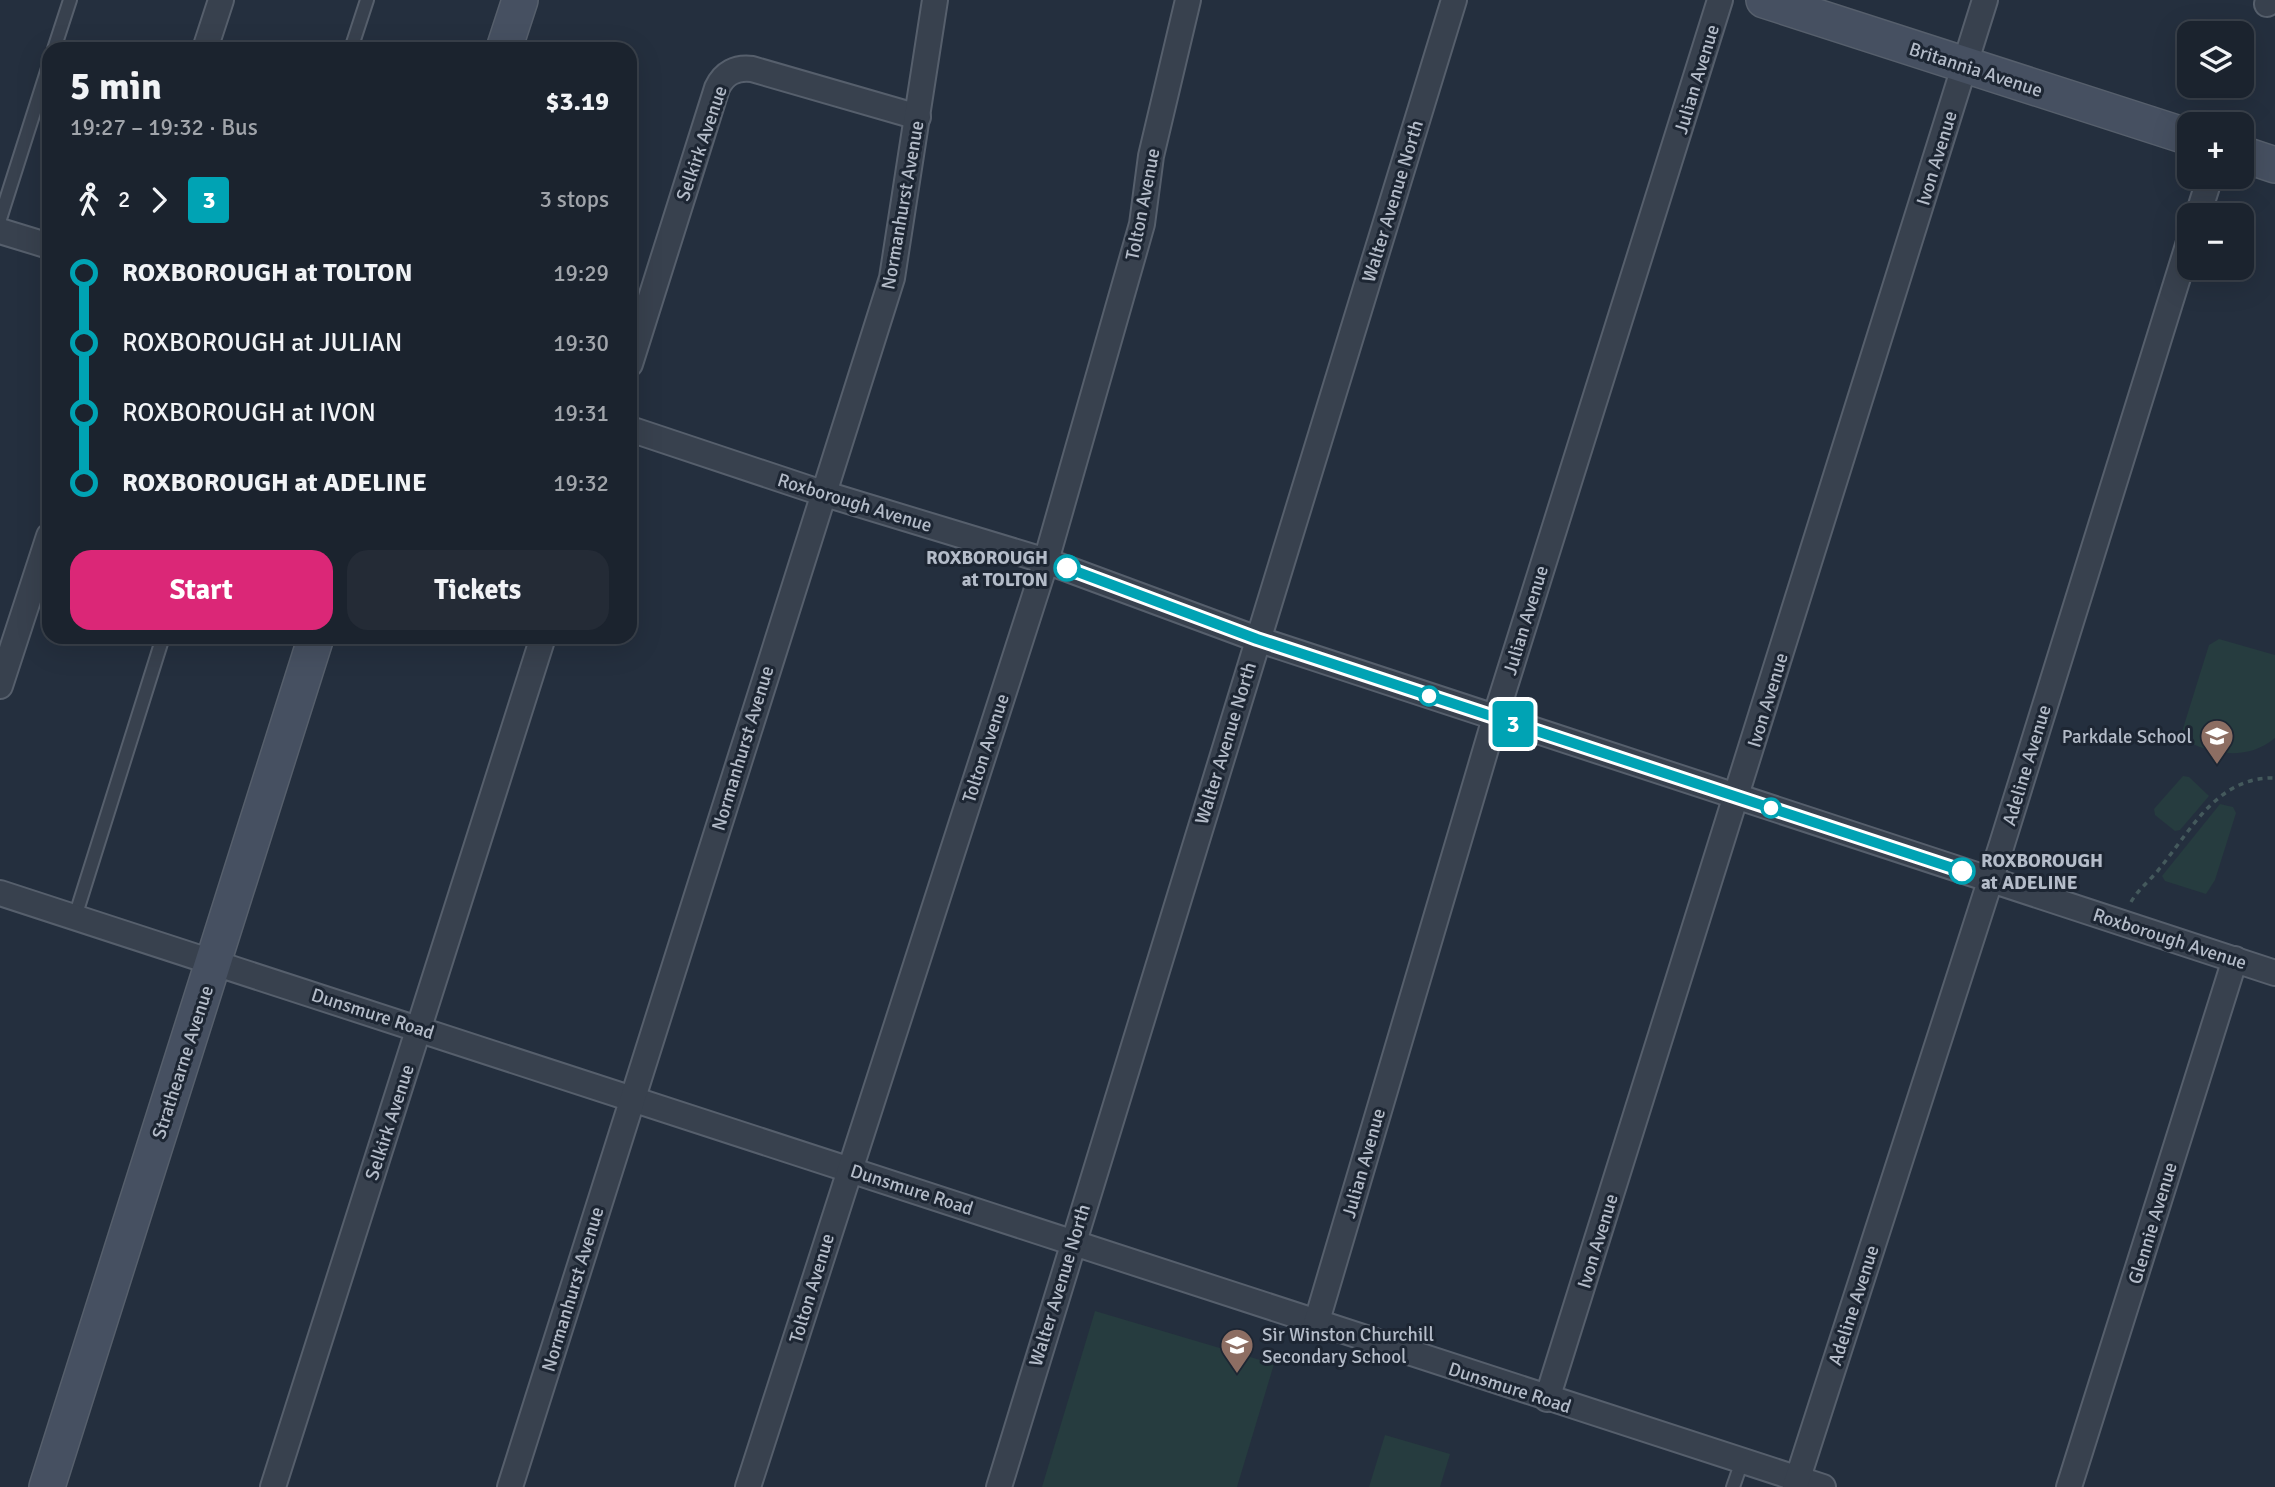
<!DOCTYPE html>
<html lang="en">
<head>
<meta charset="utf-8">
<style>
  :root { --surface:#1b232e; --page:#242b36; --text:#f1f3f6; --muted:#a0a4aa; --line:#39404a; --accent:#db2777 }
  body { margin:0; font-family:Signika,sans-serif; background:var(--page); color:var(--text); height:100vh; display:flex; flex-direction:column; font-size:26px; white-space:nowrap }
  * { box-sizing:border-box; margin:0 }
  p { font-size:23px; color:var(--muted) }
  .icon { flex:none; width:38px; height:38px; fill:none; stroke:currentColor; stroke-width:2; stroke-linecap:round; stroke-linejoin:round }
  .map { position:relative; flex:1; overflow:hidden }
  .details { position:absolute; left:42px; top:42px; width:595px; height:602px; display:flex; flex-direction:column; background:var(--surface); border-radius:21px; box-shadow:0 7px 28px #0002,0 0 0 2px var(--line) }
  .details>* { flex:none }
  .badge { padding:0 14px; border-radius:5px; font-size:24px; line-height:46px }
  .fabs { position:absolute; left:2177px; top:21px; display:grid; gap:14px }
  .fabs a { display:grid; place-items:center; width:77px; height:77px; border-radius:14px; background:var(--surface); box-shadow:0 7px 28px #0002,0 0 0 2px var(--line); font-size:35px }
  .map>.badge { position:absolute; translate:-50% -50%; box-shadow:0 0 0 4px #fff }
  .legs { display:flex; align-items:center; gap:10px; height:77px; padding:0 28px; font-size:23px }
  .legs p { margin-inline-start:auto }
  .overview { display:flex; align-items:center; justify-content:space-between; height:119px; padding:0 28px }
  h1 { font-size:38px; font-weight:800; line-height:52px }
  .action { display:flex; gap:14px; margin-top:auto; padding:14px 28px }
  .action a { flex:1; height:80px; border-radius:21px; background:var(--accent); color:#fff; font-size:28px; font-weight:800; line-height:80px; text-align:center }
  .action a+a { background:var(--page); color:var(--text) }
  ul { padding:0 28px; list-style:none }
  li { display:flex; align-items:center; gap:24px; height:70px; font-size:26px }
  li i { display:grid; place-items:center; width:10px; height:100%; margin:0 9px; background:currentColor }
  li i::after { content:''; width:18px; height:18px; margin:-9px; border:5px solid; border-radius:50%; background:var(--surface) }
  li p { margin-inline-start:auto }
  li:first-child i { background:linear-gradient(#0000 50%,currentColor 0) }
  li:last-child i { background:linear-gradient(currentColor 50%,#0000 0) }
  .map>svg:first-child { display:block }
  .green { fill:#263c3f }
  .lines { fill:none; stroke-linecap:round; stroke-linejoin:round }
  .lane-casing { stroke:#565f6c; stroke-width:16 }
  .street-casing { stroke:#565f6c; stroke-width:28 }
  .secondary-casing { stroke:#565f6c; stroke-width:38 }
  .path { stroke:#44595c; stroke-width:3.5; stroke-dasharray:5 5; stroke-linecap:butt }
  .lane { stroke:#38414e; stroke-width:12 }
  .street { stroke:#38414e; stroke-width:24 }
  .secondary { stroke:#465061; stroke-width:35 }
  .line-1-casing { stroke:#fff; stroke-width:16 }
  .line-1 { stroke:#00a3b4; stroke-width:10 }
  .stop-1-dot { fill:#fff; stroke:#00a3b4; stroke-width:3.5 }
  .labels { text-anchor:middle; stroke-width:6; stroke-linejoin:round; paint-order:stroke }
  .street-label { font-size:19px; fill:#b4bcc9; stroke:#1d2633 }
  .stop-label { font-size:19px; font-weight:bold; fill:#b4bcc9; stroke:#1d2633; text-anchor:end }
  .poi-label { font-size:19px; fill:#b4bcc9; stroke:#1d2633; text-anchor:end }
</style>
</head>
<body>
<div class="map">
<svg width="2275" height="1487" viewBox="0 0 2275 1487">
  <rect width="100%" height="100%" fill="#242f3e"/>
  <g class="green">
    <path d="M 2219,639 L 2275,655 L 2275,738 C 2246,762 2210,754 2180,738 L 2209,645 Z"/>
    <polygon points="2183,776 2189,777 2209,796 2180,830 2175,831 2155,815 2154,809"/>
    <polygon points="2220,804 2233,807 2236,813 2215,880 2206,894 2165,881 2162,876"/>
    <polygon points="1095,1311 1274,1364 1237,1487 1042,1487"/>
    <polygon points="1385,1435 1450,1454 1440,1487 1369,1487"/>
  </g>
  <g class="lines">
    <defs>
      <g id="lane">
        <polyline points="54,49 70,0"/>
        <polyline points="351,49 367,0"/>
        <polyline points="0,219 49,65"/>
        <polyline points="75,917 163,637"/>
        <polyline points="1733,1487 1742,1461"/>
      </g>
      <g id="street">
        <polyline points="2267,4 2268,0"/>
        <polyline points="205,49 221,0"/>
        <polyline points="2198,215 2210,177"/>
        <polyline points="0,231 49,246"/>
        <path d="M 630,364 L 717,88 C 724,73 736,67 752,69 L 918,117"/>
        <polyline points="630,429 822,493 1046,561 1257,639 2275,973"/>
        <polyline points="0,686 49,536"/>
        <polyline points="0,893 1823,1487"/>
        <polyline points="1316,1324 1495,718 1720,0"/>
        <polyline points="1547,1399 1985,0"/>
        <polyline points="273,1487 543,637"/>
        <polyline points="510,1487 892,278 935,0"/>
        <polyline points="748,1487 1046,561 1142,224 1151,156 1188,0"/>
        <polyline points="999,1487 1454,0"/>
        <polyline points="1795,1487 2002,844 2189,242"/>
        <polyline points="2069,1487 2235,959"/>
      </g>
      <g id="secondary">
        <polyline points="1764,0 2189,137"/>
        <polyline points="504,49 520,0"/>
        <polyline points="2242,154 2275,165"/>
        <polyline points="47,1487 316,637"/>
      </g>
    </defs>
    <use href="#lane" class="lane-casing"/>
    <use href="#street" class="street-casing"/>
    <use href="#secondary" class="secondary-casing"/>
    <path class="path" d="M 2131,902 C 2139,888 2150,881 2160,868 C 2191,830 2218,776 2275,778"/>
    <use href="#lane" class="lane"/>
    <use href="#street" class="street"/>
    <use href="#secondary" class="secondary"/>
  </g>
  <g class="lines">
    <defs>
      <polyline id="line-1" points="1067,568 1257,639 1962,871"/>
    </defs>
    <use href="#line-1" class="line-1-casing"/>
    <use href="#line-1" class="line-1"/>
  </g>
  <defs>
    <symbol id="school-pin" viewBox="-11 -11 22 30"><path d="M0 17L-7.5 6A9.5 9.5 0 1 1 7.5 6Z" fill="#8d6e63" stroke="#1d2633"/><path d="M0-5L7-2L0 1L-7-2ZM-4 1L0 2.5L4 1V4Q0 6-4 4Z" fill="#fff"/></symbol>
  </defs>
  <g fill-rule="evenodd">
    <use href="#school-pin" x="2198" y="717" width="38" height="52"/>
    <use href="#school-pin" x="1218" y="1326" width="38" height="52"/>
  </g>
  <g class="stop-1-dot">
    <circle cx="1067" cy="568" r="12"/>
    <circle cx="1429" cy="696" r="9"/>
    <circle cx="1771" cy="808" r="9"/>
    <circle cx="1962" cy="871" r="12"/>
  </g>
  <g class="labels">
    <g class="street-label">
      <text transform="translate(1976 69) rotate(18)" y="7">Britannia Avenue</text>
      <text transform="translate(1696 79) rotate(-73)" y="7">Julian Avenue</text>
      <text transform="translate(701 143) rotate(-71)" y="7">Selkirk Avenue</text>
      <text transform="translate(1936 158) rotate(-73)" y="7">Ivon Avenue</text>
      <text transform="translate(1392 201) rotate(-73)" y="7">Walter Avenue North</text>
      <text transform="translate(1142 204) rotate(-79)" y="7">Tolton Avenue</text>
      <text transform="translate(902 205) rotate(-80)" y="7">Normanhurst Avenue</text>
      <text transform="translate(855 502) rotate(17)" y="7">Roxborough Avenue</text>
      <text transform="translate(1525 620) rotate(-73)" y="7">Julian Avenue</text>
      <text transform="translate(1767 700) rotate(-73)" y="7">Ivon Avenue</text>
      <text transform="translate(1225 743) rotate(-73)" y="7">Walter Avenue North</text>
      <text transform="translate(742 748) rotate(-73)" y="7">Normanhurst Avenue</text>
      <text transform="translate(985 748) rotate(-72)" y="7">Tolton Avenue</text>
      <text transform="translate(2026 765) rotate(-73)" y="7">Adeline Avenue</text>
      <text transform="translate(2170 938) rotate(18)" y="7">Roxborough Avenue</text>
      <text transform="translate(373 1013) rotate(18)" y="7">Dunsmure Road</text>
      <text transform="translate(182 1062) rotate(-72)" y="7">Strathearne Avenue</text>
      <text transform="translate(389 1122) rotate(-72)" y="7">Selkirk Avenue</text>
      <text transform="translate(1363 1163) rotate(-74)" y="7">Julian Avenue</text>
      <text transform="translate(912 1189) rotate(18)" y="7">Dunsmure Road</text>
      <text transform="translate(2152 1223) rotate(-73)" y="7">Glennie Avenue</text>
      <text transform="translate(1597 1241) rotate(-73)" y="7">Ivon Avenue</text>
      <text transform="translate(1059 1285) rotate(-73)" y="7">Walter Avenue North</text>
      <text transform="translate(811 1288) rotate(-73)" y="7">Tolton Avenue</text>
      <text transform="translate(572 1289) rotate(-73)" y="7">Normanhurst Avenue</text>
      <text transform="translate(1853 1305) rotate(-72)" y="7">Adeline Avenue</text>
      <text transform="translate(1510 1387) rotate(18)" y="7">Dunsmure Road</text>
    </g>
    <g class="stop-label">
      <text x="1048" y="564">ROXBOROUGH<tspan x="1048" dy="22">at TOLTON</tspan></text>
      <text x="1981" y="867" text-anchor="start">ROXBOROUGH<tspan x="1981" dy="22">at ADELINE</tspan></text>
    </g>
    <g class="poi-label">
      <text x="2192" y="743">Parkdale School</text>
      <text x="1262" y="1341" text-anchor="start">Sir Winston Churchill<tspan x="1262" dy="22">Secondary School</tspan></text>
    </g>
  </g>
</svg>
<div class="fabs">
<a><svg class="icon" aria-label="layers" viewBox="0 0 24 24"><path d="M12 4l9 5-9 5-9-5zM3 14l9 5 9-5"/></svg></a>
<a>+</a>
<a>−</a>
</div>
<b class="badge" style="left:1513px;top:724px;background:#00a3b4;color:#fff">3</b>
<section class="details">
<div class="overview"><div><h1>5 min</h1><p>19:27 – 19:32 · Bus</p></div><b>$3.19</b></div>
<div class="legs"><svg class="icon" aria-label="walk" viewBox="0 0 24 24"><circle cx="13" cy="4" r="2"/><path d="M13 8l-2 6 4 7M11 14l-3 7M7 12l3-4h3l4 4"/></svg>2<svg class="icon" aria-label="forward" viewBox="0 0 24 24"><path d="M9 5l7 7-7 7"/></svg><b class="badge" style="background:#00a3b4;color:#fff">3</b><p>3 stops</p></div>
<ul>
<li><i style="color:#00a3b4"></i><b>ROXBOROUGH at TOLTON</b><p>19:29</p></li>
<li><i style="color:#00a3b4"></i><span>ROXBOROUGH at JULIAN</span><p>19:30</p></li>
<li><i style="color:#00a3b4"></i><span>ROXBOROUGH at IVON</span><p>19:31</p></li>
<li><i style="color:#00a3b4"></i><b>ROXBOROUGH at ADELINE</b><p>19:32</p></li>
</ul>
<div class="action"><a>Start</a><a>Tickets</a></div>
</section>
</div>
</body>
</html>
